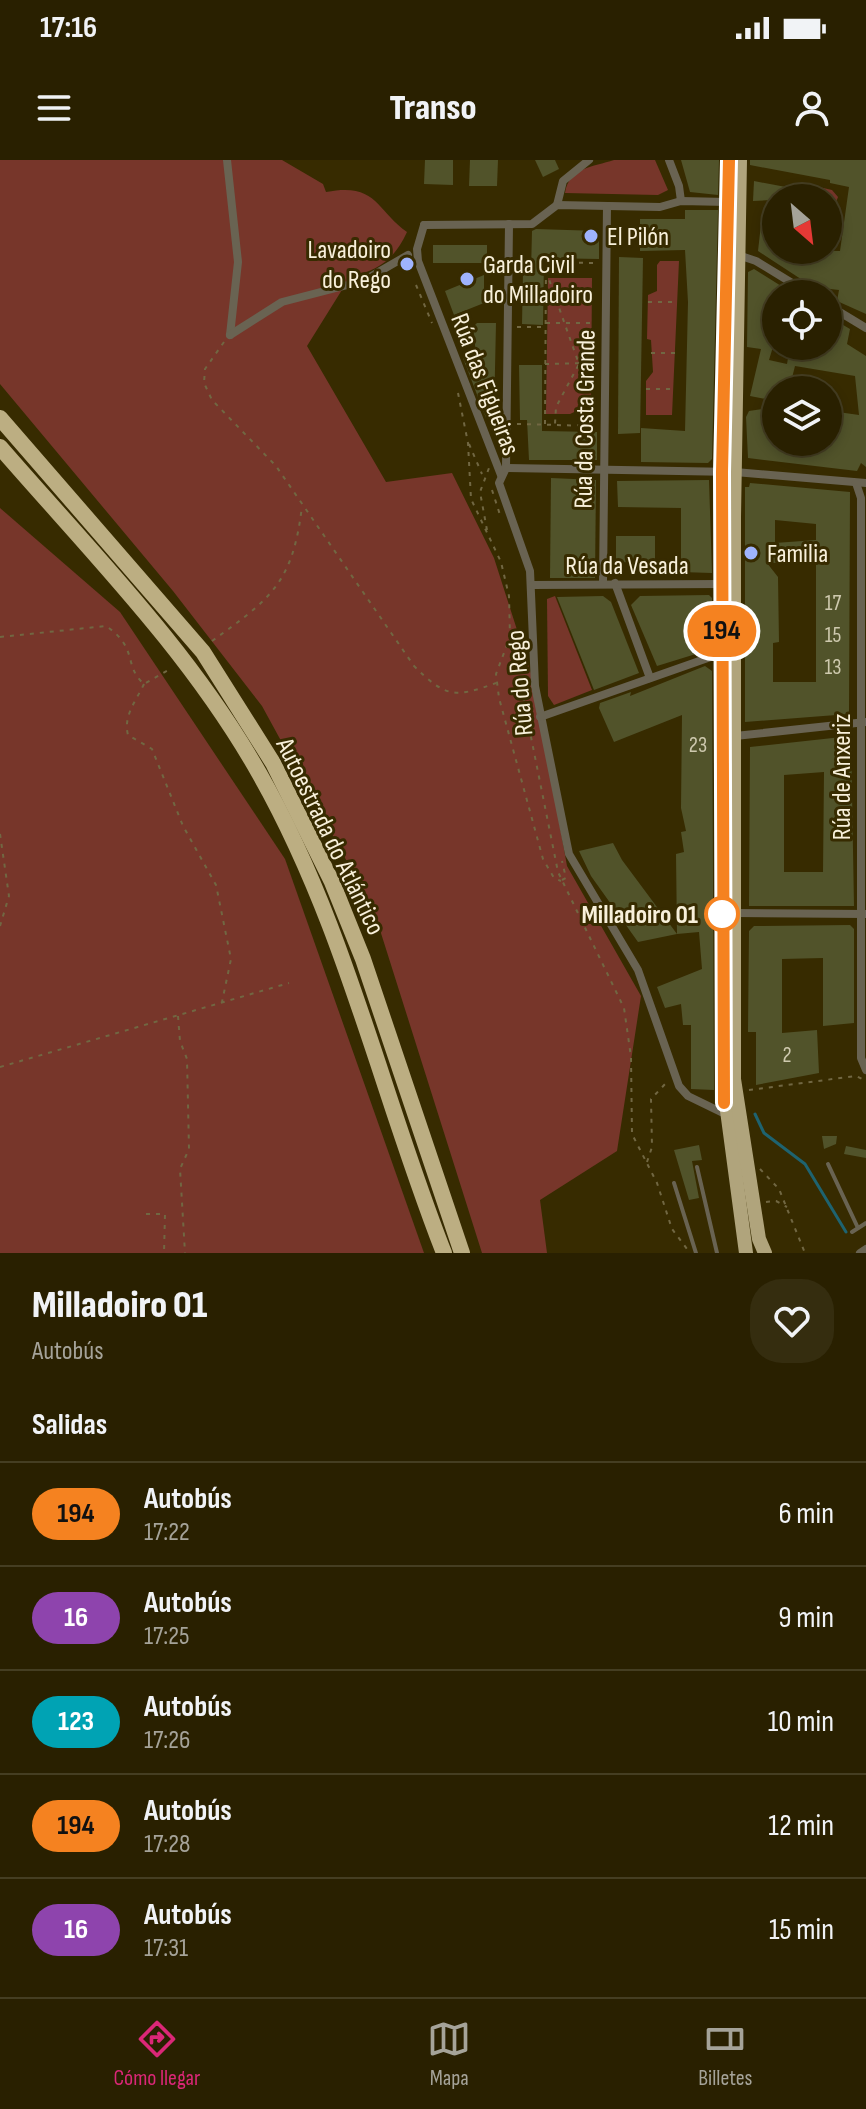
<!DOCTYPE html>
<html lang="es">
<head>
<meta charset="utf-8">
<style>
  :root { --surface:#292000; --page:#352d0f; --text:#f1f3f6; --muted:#a5a399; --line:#453e22; --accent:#db2777 }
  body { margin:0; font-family:"Sofia Sans Condensed",sans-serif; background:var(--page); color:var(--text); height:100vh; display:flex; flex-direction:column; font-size:30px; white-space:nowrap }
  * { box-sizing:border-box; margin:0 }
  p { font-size:26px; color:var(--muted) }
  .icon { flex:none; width:44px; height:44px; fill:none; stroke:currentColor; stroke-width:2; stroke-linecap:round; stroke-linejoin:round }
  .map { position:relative; height:1093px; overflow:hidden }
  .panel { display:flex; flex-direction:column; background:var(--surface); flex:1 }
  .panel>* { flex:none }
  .badge { padding:0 16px; border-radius:26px; font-size:28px; line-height:52px }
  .needle { width:52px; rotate:152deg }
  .buttons { position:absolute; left:762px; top:24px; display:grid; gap:16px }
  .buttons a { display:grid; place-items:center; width:80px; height:80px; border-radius:50%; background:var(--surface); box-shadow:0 4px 12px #0003,0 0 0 2px var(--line); font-size:40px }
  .map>.badge { position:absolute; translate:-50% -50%; box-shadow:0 0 0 4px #fff }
  h2 { padding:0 32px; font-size:30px; line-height:72px }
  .round { display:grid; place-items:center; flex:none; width:84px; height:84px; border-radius:32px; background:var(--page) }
  .head { display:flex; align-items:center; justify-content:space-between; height:136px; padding:0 32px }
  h1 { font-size:38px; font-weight:800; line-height:60px }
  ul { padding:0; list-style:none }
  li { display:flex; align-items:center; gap:24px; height:104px; padding:0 32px; border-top:2px solid var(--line) }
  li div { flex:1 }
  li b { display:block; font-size:30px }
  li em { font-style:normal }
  li .badge { min-width:88px; font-weight:700; text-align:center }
  .status { display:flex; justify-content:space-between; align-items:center; height:56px; padding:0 40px; background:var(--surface); direction:ltr }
  .status svg { height:22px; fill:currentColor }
  header { display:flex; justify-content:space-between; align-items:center; height:104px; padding:0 32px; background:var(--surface); font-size:36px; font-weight:800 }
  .tab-bar { display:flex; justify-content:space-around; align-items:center; height:112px; border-top:2px solid var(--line); background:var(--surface); font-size:22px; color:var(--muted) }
  .tab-bar a { display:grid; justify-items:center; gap:4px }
  .tab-bar .current { color:var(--accent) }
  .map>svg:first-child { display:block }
  .green { fill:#77362a }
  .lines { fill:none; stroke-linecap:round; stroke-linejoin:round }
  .stream { stroke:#1e6370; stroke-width:3 }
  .building { fill:#51532a; fill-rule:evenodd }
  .path { stroke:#716742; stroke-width:2; stroke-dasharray:4 6; stroke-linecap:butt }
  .service { stroke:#696352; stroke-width:4 }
  .minor { stroke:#696352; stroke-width:8 }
  .trunk { stroke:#b0a47c; stroke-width:14 }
  .motorway { stroke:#bcae82; stroke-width:16 }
  .line-casing { stroke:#fff; stroke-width:18 }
  .line { stroke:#f58220; stroke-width:12 }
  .poi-dot { fill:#9fb3fd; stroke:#372b00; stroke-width:3 }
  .stop-dot { fill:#fff; stroke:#f58220; stroke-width:4 }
  .labels { text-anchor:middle; stroke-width:6; stroke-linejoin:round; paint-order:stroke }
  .number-label { font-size:22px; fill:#cec9ae }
  .poi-label { font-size:26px; fill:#f8f0da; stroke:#372b00; text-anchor:start }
  .street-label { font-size:26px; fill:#f8f0da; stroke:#372b00 }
  .stop-label { font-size:26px; font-weight:bold; fill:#f8f0da; stroke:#372b00; text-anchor:end }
</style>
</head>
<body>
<div class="status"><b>17:16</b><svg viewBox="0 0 49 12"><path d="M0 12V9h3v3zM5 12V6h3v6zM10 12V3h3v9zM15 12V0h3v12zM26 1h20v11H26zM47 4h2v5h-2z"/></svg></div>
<header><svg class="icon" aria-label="menu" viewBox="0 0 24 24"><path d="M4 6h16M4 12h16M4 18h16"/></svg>Transo<svg class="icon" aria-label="person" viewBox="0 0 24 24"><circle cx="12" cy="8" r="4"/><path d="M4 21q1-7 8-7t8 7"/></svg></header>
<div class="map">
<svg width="866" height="1093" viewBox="0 0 866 1093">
  <rect width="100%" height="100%" fill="#372b00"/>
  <g class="green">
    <path d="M 0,0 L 282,0 L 323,24 L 326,32 C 377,22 376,50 407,72 C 394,100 379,110 350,117 L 307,186 L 386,322 L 452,313 L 494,398 L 535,526 L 567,706 L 641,836 L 617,991 L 540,1040 L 547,1093 L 482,1093 L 374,751 L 262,546 L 173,431 L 0,224 Z"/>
    <path d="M 614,0 L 655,0 L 668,30 L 658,35 L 565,33 C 569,7 593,7 614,0 Z"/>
    <polygon points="819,27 832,30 838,37 832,53 828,54 828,38 817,38"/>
    <polygon points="660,101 679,101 672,255 646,255 646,221 653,212 651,180 647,179 648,135 657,131 657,105"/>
    <polygon points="548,118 592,118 591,244 570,254 546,254"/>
    <polygon points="0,348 120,452 285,699 424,1093 0,1093"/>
    <polygon points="555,436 592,530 554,545 548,536 547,439"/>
  </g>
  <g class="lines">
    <polyline class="stream" points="755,954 764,973 805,1004 846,1072"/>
  </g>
  <g class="building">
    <polygon points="425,0 453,0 453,25 424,24"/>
    <polygon points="470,0 498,0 497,26 469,26"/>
    <polygon points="535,0 555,0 559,9 543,17"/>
    <polygon points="681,0 719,0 718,35 690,32"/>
    <polygon points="750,0 866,0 866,154 837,141 839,130 813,127 758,91 761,64 776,65 776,90 840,91 849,27 830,23 830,20 750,5"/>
    <polygon points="754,21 807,31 806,38 753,41"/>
    <polygon points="685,50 718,50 712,299 708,303 641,302 641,268 685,271 688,142 685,90 640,91 640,59 685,59"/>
    <polygon points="536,69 599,71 599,99 544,98 543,165 522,164 523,111 531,111 532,71"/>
    <rect x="433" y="85" width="54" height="18"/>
    <polygon points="619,97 643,98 640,273 618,274"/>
    <polygon points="754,109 794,134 776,134 776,177 769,200 787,204 790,186 828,192 828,156 850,169 847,184 866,196 866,307 861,303 857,311 748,298 746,257 749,251 776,247 776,282 828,282 828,268 835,263 838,252 859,255 855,216 795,206 789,230 776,230 776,241 750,236 761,189 747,187 748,112"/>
    <polygon points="484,115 484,143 454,155 445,131"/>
    <polygon points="477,163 496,163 494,255 486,258 463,198 476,194 473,167"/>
    <polygon points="519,205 542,205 542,271 597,272 597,300 529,300 527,260 520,260"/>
    <polygon points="551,318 596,320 595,418 550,418"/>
    <polygon points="709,320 712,413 681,412 681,348 618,347 617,321"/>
    <path d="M 750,323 L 850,332 L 849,554 L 745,562 L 745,327 L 749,327 ZM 775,360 L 816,364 L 816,380 L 775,383 ZM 816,402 L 816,522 L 773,522 L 773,483 L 779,482 L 778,417 L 767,403 Z"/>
    <polygon points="616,376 655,376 655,403 616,402"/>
    <polygon points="709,435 712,438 712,489 657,506 631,445 640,436"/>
    <polygon points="603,436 611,442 639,513 594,530 557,437"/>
    <polygon points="705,506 712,511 714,930 691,929 691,865 683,865 681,844 665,848 657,827 702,809 699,772 677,774 676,694 684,692 681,672 686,671 681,648 682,555 614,582 599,548 600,543 631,532 630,536"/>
    <path d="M 851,576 L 854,746 L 749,746 L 750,587 ZM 824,612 L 823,712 L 784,712 L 784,615 Z"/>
    <polygon points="613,683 622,700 677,774 638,782 591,716 579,691"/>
    <polygon points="850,765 854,769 854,863 823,866 823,798 782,799 782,873 817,870 819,913 756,925 756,872 748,872 749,771 754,766"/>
    <polygon points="822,976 837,976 836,984 824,989"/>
    <polygon points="699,985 702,1000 692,1001 699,1038 689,1040 674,990"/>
    <polygon points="846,986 866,990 866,998 844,994"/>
  </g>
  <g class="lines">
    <g class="path">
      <polyline points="519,102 597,103"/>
      <polyline points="401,109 412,111"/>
      <polyline points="546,111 579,204 556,247 555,264"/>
      <polyline points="416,125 432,163"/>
      <polyline points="648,142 677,142"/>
      <polyline points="546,163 596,163"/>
      <polyline points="517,167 545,167"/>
      <path d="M 224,182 L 205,209 L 204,223 L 212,240 L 276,306 L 414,506 C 446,538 455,538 496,523"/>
      <polyline points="651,193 675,193"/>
      <polyline points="545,204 591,203"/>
      <polyline points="646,229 673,229"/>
      <polyline points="458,233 468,283 471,339 501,402 509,436 510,477 496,514 499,538 543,699 554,718 561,721"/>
      <polyline points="517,264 595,266"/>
      <polyline points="545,264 546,102"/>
      <polyline points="469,284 482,314"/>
      <polyline points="492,330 501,358"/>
      <polyline points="487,370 480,332 489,308"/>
      <path d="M 0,477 L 106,466 C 139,488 123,506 144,524 L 172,508"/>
      <polyline points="523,477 524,542 558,712 624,848 631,897 632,974 657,1023 672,1069 687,1089"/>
      <path d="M 212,481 C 272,438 293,422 302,346"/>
      <path d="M 144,524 C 136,541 123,556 128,575 L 152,589 L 183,666 L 216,725 L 231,799 L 222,842"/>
      <polyline points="0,674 9,736 0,766"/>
      <polyline points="562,720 566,718 562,701"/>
      <polyline points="178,856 180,881 187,899 189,989 180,1009 185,1093"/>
      <polyline points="0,907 289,823"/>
      <polyline points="749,930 856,916 866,921"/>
      <polyline points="647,1002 652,987 651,939 667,922"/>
      <polyline points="760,1009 779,1029 805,1093"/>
      <polyline points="766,1042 776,1041 787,1047"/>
      <polyline points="146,1054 165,1054 164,1093"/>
    </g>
    <g class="service">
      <polyline points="828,1004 858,1068"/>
      <polyline points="697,1007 717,1093"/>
      <polyline points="674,1023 696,1093"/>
      <polyline points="852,1072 866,1063"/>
    </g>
    <g class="minor">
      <polyline points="227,0 238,102 230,175"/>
      <polyline points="669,0 679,26 681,41"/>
      <polyline points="557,45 563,21 589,0"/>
      <polyline points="509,64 506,308 499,323 530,411 535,526 569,694 638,810 679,926 688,936 725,954"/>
      <polyline points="424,65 532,64 557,45 660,47 681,41 727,42"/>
      <polyline points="424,65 417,89 418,101 501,315"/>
      <polyline points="738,95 756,101 810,134"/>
      <polyline points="828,145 866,168"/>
      <polyline points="230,175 282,142 363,121 408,95"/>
      <polyline points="506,308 735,312 866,323"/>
      <polyline points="856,323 861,338 861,898 866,910"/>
      <polyline points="603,423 607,46"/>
      <polyline points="615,423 650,518"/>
      <polyline points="532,425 722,424"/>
      <polyline points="540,557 722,493"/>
      <polyline points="735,576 866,562"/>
      <polyline points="735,753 866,754"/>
      <polyline points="860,1093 866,1089"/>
    </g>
    <g class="trunk">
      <polyline points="729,0 722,312 722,913 746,1093"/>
      <polyline points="740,0 734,357 734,919 759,1079 765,1093"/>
    </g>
    <g class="motorway">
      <polyline points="0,258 203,492 273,603 332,722 363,799 462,1093"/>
      <path d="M 0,287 C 91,392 190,491 259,613 C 345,764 381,933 444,1093"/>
    </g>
  </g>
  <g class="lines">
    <defs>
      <polyline id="line" points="724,943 722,312 729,0"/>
    </defs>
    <use href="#line" class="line-casing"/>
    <use href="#line" class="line"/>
  </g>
  <g class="poi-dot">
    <circle cx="591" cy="76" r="8"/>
    <circle cx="407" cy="104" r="8"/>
    <circle cx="467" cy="119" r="8"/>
    <circle cx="751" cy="393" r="8"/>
  </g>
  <circle class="stop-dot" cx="722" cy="754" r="16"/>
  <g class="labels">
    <g class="number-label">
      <text x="833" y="450">17</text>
      <text x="833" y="482">15</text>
      <text x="833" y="514">13</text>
      <text x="698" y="592">23</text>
      <text x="787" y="902">2</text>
    </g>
    <g class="poi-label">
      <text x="607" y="85">El Pilón</text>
      <text x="391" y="98" text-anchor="end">Lavadoiro<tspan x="391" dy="30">do Rego</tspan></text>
      <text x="483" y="113">Garda Civil<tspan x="483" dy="30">do Milladoiro</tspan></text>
      <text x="767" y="402">Familia</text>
    </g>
    <g class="street-label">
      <text transform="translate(486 224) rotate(69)" y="9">Rúa das Figueiras</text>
      <text transform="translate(584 259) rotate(-89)" y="9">Rúa da Costa Grande</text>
      <text x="627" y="414">Rúa da Vesada</text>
      <text transform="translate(519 523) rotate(-95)" y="9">Rúa do Rego</text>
      <text transform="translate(841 617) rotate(-90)" y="9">Rúa de Anxeriz</text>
      <text transform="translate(331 676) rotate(64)" y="9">Autoestrada do Atlántico</text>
    </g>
    <g class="stop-label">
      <text x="698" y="763">Milladoiro 01</text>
    </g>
  </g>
</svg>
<div class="buttons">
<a><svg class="needle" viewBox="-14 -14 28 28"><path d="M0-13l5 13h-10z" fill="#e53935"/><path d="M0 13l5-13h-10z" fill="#a5a399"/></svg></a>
<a><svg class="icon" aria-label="locate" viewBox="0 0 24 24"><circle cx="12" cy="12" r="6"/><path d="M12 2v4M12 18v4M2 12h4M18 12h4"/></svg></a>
<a><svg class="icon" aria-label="layers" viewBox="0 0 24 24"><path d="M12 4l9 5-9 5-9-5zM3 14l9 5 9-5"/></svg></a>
</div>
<b class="badge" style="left:722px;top:471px;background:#f58220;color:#111">194</b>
</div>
<section class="panel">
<div class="head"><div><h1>Milladoiro 01</h1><p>Autobús</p></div><a class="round"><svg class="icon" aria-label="heart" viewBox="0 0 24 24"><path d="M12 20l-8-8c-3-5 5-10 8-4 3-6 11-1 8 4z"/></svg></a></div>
<h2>Salidas</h2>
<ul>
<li><span class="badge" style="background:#f58220;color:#111">194</span><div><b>Autobús</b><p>17:22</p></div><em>6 min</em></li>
<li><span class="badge" style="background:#8e44ad;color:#fff">16</span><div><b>Autobús</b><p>17:25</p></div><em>9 min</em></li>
<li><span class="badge" style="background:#00a3b4;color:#fff">123</span><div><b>Autobús</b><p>17:26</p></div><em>10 min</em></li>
<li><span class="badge" style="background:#f58220;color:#111">194</span><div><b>Autobús</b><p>17:28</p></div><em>12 min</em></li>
<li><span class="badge" style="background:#8e44ad;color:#fff">16</span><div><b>Autobús</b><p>17:31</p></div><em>15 min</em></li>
</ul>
</section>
<nav class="tab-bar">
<a class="current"><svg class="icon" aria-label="directions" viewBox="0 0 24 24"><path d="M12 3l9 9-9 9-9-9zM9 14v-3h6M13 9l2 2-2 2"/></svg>Cómo llegar</a>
<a><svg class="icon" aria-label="map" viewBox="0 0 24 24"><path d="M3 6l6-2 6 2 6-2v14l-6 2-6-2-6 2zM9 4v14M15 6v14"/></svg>Mapa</a>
<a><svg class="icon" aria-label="tickets" viewBox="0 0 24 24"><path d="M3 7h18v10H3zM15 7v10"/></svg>Billetes</a>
</nav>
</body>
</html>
